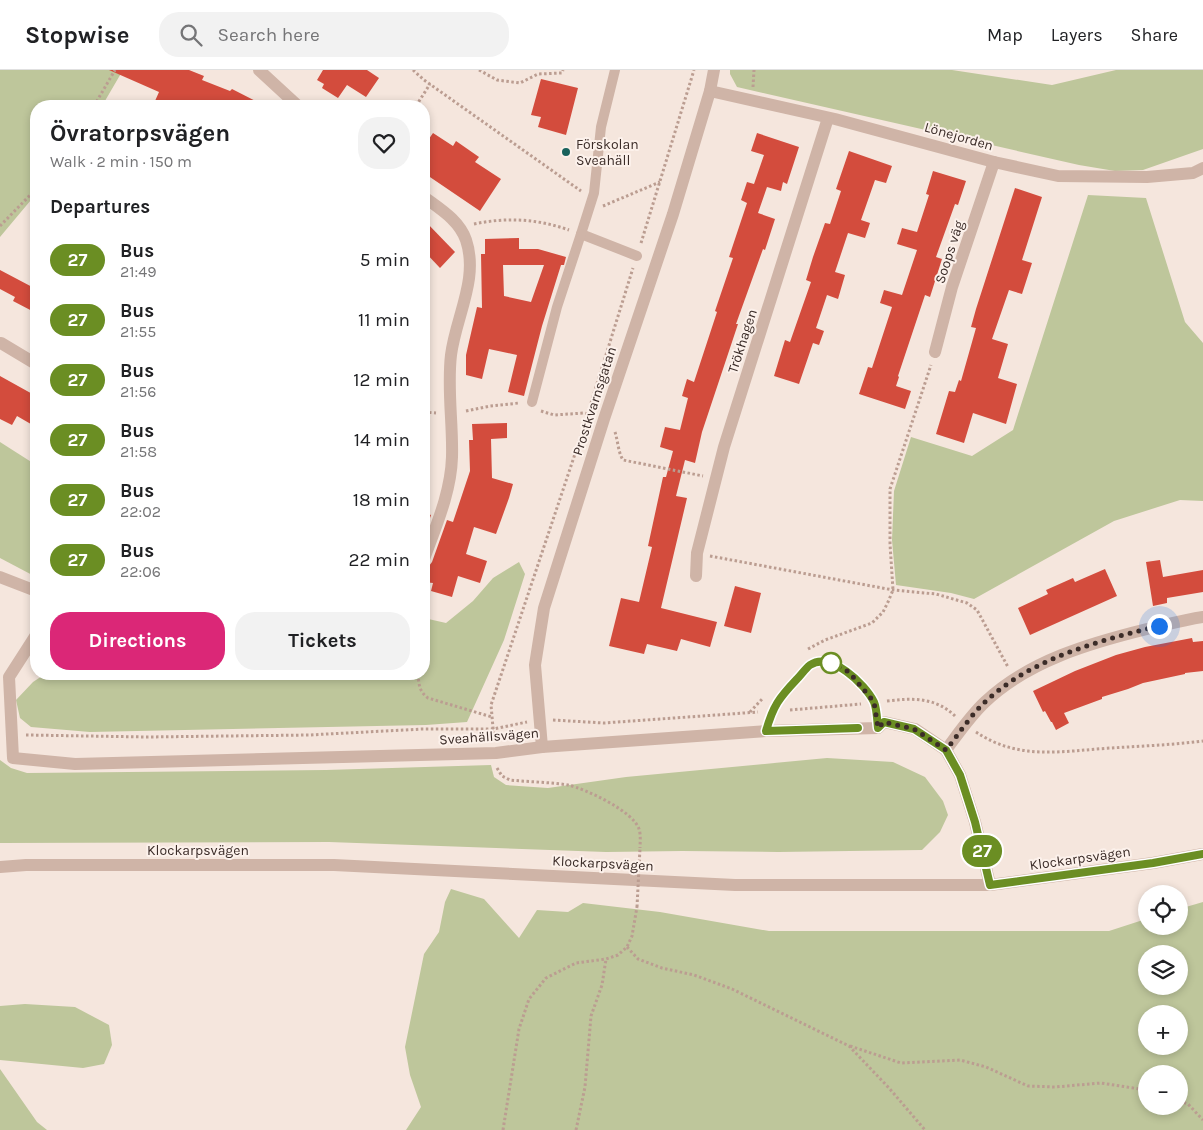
<!DOCTYPE html>
<html lang="en">
<head>
<meta charset="utf-8">
<style>
  :root { --surface:#fff; --page:#f2f2f2; --text:#202124; --muted:#757577; --line:#e0e0e0; --accent:#db2777 }
  body { margin:0; font-family:Karla,sans-serif; background:var(--page); color:var(--text); height:100vh; display:flex; flex-direction:column; font-size:19px; white-space:nowrap }
  * { box-sizing:border-box; margin:0 }
  p { font-size:16px; color:var(--muted) }
  .icon { flex:none; width:28px; height:28px; fill:none; stroke:currentColor; stroke-width:2; stroke-linecap:round; stroke-linejoin:round }
  .map { position:relative; flex:1; overflow:hidden }
  .side { position:absolute; left:30px; top:30px; width:400px; height:580px; display:flex; flex-direction:column; background:var(--surface); border-radius:20px; box-shadow:0 2px 8px #0003 }
  .side>* { flex:none }
  .badge { padding:0 10px; border-radius:16px; font-size:18px; line-height:32px }
  .controls { position:absolute; left:1138px; top:815px; display:grid; gap:10px }
  .controls a { display:grid; place-items:center; width:50px; height:50px; border-radius:50%; background:var(--surface); box-shadow:0 2px 8px #0003; font-size:25px }
  .you { position:absolute; width:25px; height:25px; margin:-12px; border:4px solid #fff; border-radius:50%; background:#1a73e8; box-shadow:0 0 0 8px #1a73e833 }
  .map>.badge { position:absolute; translate:-50% -50%; box-shadow:0 0 0 2px #fff }
  h2 { padding:0 20px; font-size:19px; line-height:45px }
  .round { display:grid; place-items:center; flex:none; width:52px; height:52px; border-radius:20px; background:var(--page) }
  .headline { display:flex; align-items:center; justify-content:space-between; height:85px; padding:0 20px }
  h1 { font-size:24px; font-weight:700; line-height:38px }
  .button { display:flex; gap:10px; margin-top:auto; padding:10px 20px }
  .button a { flex:1; height:58px; border-radius:20px; background:var(--accent); color:#fff; font-size:20px; font-weight:700; line-height:58px; text-align:center }
  .button a+a { background:var(--page); color:var(--text) }
  ul { padding:0; list-style:none }
  li { display:flex; align-items:center; gap:15px; height:60px; padding:0 20px }
  li div { flex:1 }
  li b { display:block; font-size:19px }
  li em { font-style:normal }
  li .badge { min-width:55px; font-weight:700; text-align:center }
  header { display:flex; align-items:center; gap:30px; box-sizing:border-box; height:70px; padding:0 25px; background:var(--surface); border-bottom:1px solid var(--line) }
  header strong { font-size:24px }
  nav { display:flex; gap:28px; margin-inline-start:auto; font-size:18px }
  .search { width:350px; height:45px; background:var(--page); display:flex; align-items:center; gap:12px; box-sizing:border-box; padding:0 18px; border-radius:20px; color:var(--muted); font-size:19px }
  .map>svg:first-child { display:block }
  .green { fill:#bec69b; fill-rule:evenodd }
  .building { fill:#d34c3d; fill-rule:evenodd }
  .lines { fill:none; stroke-linecap:round; stroke-linejoin:round }
  .path { stroke:#bb9d91; stroke-width:3; stroke-dasharray:2.5 2.5; stroke-linecap:butt }
  .service { stroke:#cfb4a7; stroke-width:10 }
  .minor { stroke:#cfb4a7; stroke-width:12 }
  .tertiary { stroke:#cfb4a7; stroke-width:12 }
  .path-bridge { stroke:#bb9d91; stroke-width:3; stroke-dasharray:2.5 2.5; stroke-linecap:butt }
  .line-casing { stroke:#fff; stroke-width:11 }
  .line { stroke:#6b8e23; stroke-width:8 }
  .walk { stroke:#3b2c28; stroke-width:5; stroke-dasharray:0 9 }
  .poi-dot { fill:#19625c; stroke:#fcf1eb; stroke-width:2 }
  .stop-dot { fill:#fff; stroke:#6b8e23; stroke-width:2.5 }
  .labels { text-anchor:middle; stroke-width:4; stroke-linejoin:round; paint-order:stroke }
  .street-label { font-size:14px; fill:#3b2c28; stroke:#fcf1eb }
  .poi-label { font-size:14px; fill:#3b2c28; stroke:#fcf1eb; text-anchor:start }
</style>
</head>
<body>
<header>
<strong>Stopwise</strong>
<div class="search"><svg class="icon" aria-label="search" viewBox="0 0 24 24"><circle cx="10" cy="10" r="6"/><path d="M15 15l6 6"/></svg>Search here</div>
<nav><a>Map</a><a>Layers</a><a>Share</a></nav>
</header>
<div class="map">
<svg width="1203" height="1060" viewBox="0 0 1203 1060">
  <rect width="100%" height="100%" fill="#f5e6dd"/>
  <g class="green">
    <polygon points="0,0 123,0 102,36 36,36 36,124 0,167"/>
    <polygon points="730,0 952,0 1052,15 1116,0 1203,0 1203,79 1143,100 1115,101 1079,95 737,17 730,4"/>
    <polygon points="1088,125 1146,128 1185,252 1203,273 1203,431 1180,430 1114,451 974,529 951,523 896,515 892,470 894,421 911,367 972,386 1013,360"/>
    <polygon points="0,372 36,395 36,507 0,488"/>
    <polygon points="519,492 525,504 504,570 467,652 426,655 90,662 31,657 20,648 16,630 33,612 45,604 424,604 424,548 446,553 473,531 493,508"/>
    <polygon points="827,688 893,692 925,707 943,731 948,745 940,762 922,780 778,782 682,781 606,782 329,772 0,773 0,690 11,698 27,703 326,700 491,695 494,707 506,715 548,718 626,707"/>
    <path d="M 451,819 L 484,829 L 519,868 L 537,840 L 568,842 L 583,833 L 660,842 L 769,861 L 1109,861 L 1146,849 L 1146,856 L 1179,856 L 1179,839 L 1203,832 L 1203,1060 L 406,1060 L 421,1037 L 410,1005 L 405,977 L 424,884 L 439,862 L 445,832 ZM 1146,884 L 1179,884 L 1179,916 L 1146,916 ZM 1146,944 L 1179,944 L 1179,976 L 1146,976 ZM 1146,1004 L 1179,1004 L 1179,1036 L 1146,1036 Z"/>
    <polygon points="25,934 75,937 109,955 112,975 104,994 83,998 0,990 0,936"/>
    <polygon points="0,999 37,1052 47,1060 0,1060"/>
  </g>
  <g class="building">
    <polygon points="109,0 189,0 204,6 202,10 230,21 232,19 265,36 167,36 155,31 159,22"/>
    <polygon points="323,0 367,0 379,8 366,27 347,15 338,28 322,18 324,14 317,10"/>
    <polygon points="541,9 578,18 566,65 538,57 541,47 531,45"/>
    <polygon points="433,63 453,76 456,71 479,87 475,92 501,109 480,141 424,103 424,76"/>
    <polygon points="757,63 799,77 787,114 783,112 781,121 767,117 758,143 775,149 765,180 763,179 736,254 738,254 702,362 695,393 685,390 676,426 687,428 661,538 717,552 710,577 681,569 677,581 647,574 644,584 609,576 621,528 639,532 652,477 648,476 663,407 666,407 673,381 660,377 665,357 680,360 688,328 682,326 687,309 694,312 717,242 715,241 733,188 729,187 747,133 741,130 747,112 754,114 764,85 751,81"/>
    <polygon points="849,81 892,96 886,113 875,110 861,150 870,153 865,168 848,163 835,202 845,205 838,229 827,225 816,258 824,261 819,275 813,273 799,314 774,306 785,270 790,272 811,212 806,210 813,187 825,153 830,154 841,121 836,119"/>
    <polygon points="933,101 966,111 958,135 955,134 936,187 942,189 930,227 925,225 898,306 899,307 896,316 911,321 905,339 859,324 868,297 872,298 892,237 880,233 884,220 902,225 917,180 897,174 902,158 917,162 929,125 926,124"/>
    <polygon points="1015,118 1042,127 1022,190 1032,193 1022,224 1009,220 992,269 1008,274 998,308 1017,314 1006,354 973,343 964,373 936,364 949,321 955,322 959,310 961,311 976,258 971,257 976,239"/>
    <polygon points="424,150 455,182 440,198 424,181"/>
    <path d="M 519,168 L 519,179 L 538,179 L 566,187 L 564,195 L 561,195 L 542,256 L 524,326 L 508,322 L 517,285 L 489,279 L 482,309 L 466,305 L 466,285 L 477,237 L 482,238 L 481,184 L 485,184 L 485,169 ZM 503,195 L 544,195 L 531,232 L 504,226 Z"/>
    <polygon points="0,200 36,219 36,243 13,231 15,227 0,219"/>
    <polygon points="0,306 36,326 36,357 17,346 12,355 0,349"/>
    <polygon points="507,353 507,368 491,369 492,408 513,414 509,428 496,464 474,457 466,484 487,491 480,513 458,506 452,527 431,521 433,513 424,512 424,497 429,496 432,492 447,450 453,452 470,401 469,370 473,370 472,354"/>
    <polygon points="424,442 431,445 424,466"/>
    <polygon points="1160,490 1163,507 1203,500 1203,522 1167,528 1167,533 1153,536 1146,492"/>
    <polygon points="1105,499 1117,526 1030,565 1018,538 1048,524 1046,520 1073,508 1075,512"/>
    <polygon points="735,516 761,523 751,563 724,556"/>
    <polygon points="1192,568 1193,572 1203,571 1203,601 1185,603 1185,604 1143,613 1128,619 1102,627 1102,629 1064,643 1069,653 1056,660 1052,652 1051,652 1045,641 1043,642 1033,621 1075,601 1116,585 1145,577"/>
  </g>
  <g class="lines">
    <g class="path">
      <polyline points="413,0 424,10 581,121"/>
      <polyline points="479,0 497,10 520,13 538,4 562,3 563,0"/>
      <polyline points="753,17 754,0"/>
      <polyline points="94,36 115,0"/>
      <polyline points="416,36 430,14"/>
      <polyline points="603,136 660,112"/>
      <path d="M 474,154 C 507,147 538,149 569,160"/>
      <polyline points="0,156 36,119"/>
      <polyline points="641,173 694,0"/>
      <polyline points="591,333 633,198"/>
      <polyline points="466,341 490,336 519,333"/>
      <polyline points="541,341 554,345 584,343 588,344"/>
      <polyline points="424,342 436,343"/>
      <path d="M 615,362 C 618,371 618,382 623,390 L 703,406"/>
      <polyline points="710,486 893,520 936,524 967,533 977,540 1008,597"/>
      <polyline points="808,579 825,570 872,553 883,542 888,532 893,520 890,474 890,419 931,295"/>
      <path d="M 418,604 C 419,615 419,621 428,628 L 492,647"/>
      <path d="M 887,631 C 913,628 935,627 955,646"/>
      <polyline points="790,640 861,634"/>
      <polyline points="750,642 763,628"/>
      <polyline points="553,650 604,653 758,642"/>
      <path d="M 976,662 C 1019,691 1062,681 1111,678 C 1141,676 1172,675 1203,671"/>
      <polyline points="26,665 147,667 309,665 423,659 493,659 527,652"/>
      <polyline points="494,669 491,635 582,363"/>
      <path d="M 497,698 L 502,706 L 510,710 C 529,712 549,712 568,715 C 586,719 633,741 639,759 C 641,765 640,773 640,778"/>
      <polyline points="627,877 638,889 662,898 694,905 732,919 849,976 889,1018 925,1060"/>
      <polyline points="850,976 901,993 960,990 986,997 1028,1016 1055,1017 1101,1013 1146,1020"/>
      <polyline points="1179,1031 1188,1034 1203,1050"/>
      <polyline points="503,1060 519,959 529,929 546,908 576,893 606,889 618,885 627,877 632,866 637,837"/>
      <polyline points="576,1060 585,1017 591,946 602,915 606,889"/>
    </g>
    <g class="service">
      <polyline points="615,0 601,57 594,123 581,164 637,186"/>
      <polyline points="532,332 557,237 581,164"/>
      <path d="M 766,661 C 773,636 779,628 797,609 C 801,605 805,599 810,595 C 831,581 865,614 874,632 C 877,639 877,650 878,658"/>
    </g>
    <g class="minor">
      <polyline points="259,0 298,36"/>
      <polyline points="710,21 835,49 994,92 1058,106 1147,107 1193,103 1203,98"/>
      <path d="M 424,127 C 440,139 459,150 466,170 C 479,209 456,246 451,285 C 447,319 453,353 452,387 C 451,422 436,456 424,489"/>
      <polyline points="1,273 36,294"/>
      <polyline points="935,282 952,217 994,92"/>
      <polyline points="696,506 697,483 724,377 828,48"/>
      <polyline points="0,507 36,521"/>
      <polyline points="36,565 9,607 13,688 75,694 496,683 542,677 766,661 878,658 884,652 915,659 946,680 960,705 975,752 990,815"/>
      <polyline points="542,677 535,595 544,538 604,349 673,144 710,21 714,0"/>
      <path d="M 946,680 C 958,664 970,646 985,632 C 1028,591 1090,573 1147,559 C 1165,555 1184,550 1203,547"/>
    </g>
    <polyline class="tertiary" points="0,797 26,795 334,795 735,815 990,815 1153,793 1203,784"/>
    <polyline class="path-bridge" points="637,837 640,778"/>
  </g>
  <g class="lines">
    <defs>
      <path id="line" d="M 858,658 L 766,661 C 773,636 779,628 797,609 C 801,605 805,599 810,595 C 831,581 865,614 874,632 C 877,639 877,650 878,658 L 884,652 L 914,659 L 946,680 L 960,705 L 975,752 L 990,815 L 1153,793 L 1203,784"/>
    </defs>
    <use href="#line" class="line-casing"/>
    <use href="#line" class="line"/>
    <path class="walk" d="M 831,593 L 849,602 L 874,632 L 878,658 L 884,652 L 914,659 L 946,680 C 959,664 970,646 985,632 C 1032,588 1098,571 1159,556"/>
  </g>
  <circle class="poi-dot" cx="566" cy="82" r="5"/>
  <circle class="stop-dot" cx="831" cy="593" r="10"/>
  <g class="labels">
    <g class="street-label">
      <text transform="translate(959 66) rotate(16)" y="5">Lönejorden</text>
      <text transform="translate(949 182) rotate(-72)" y="5">Soops väg</text>
      <text transform="translate(742 271) rotate(-72)" y="5">Trökhagen</text>
      <text transform="translate(594 331) rotate(-72)" y="5">Prostkvarnsgatan</text>
      <text transform="translate(489 666) rotate(-4)" y="5">Sveahällsvägen</text>
      <text x="198" y="785">Klockarpsvägen</text>
      <text transform="translate(1080 788) rotate(-8)" y="5">Klockarpsvägen</text>
      <text transform="translate(603 793) rotate(3)" y="5">Klockarpsvägen</text>
    </g>
    <g class="poi-label">
      <text x="576" y="79">Förskolan<tspan x="576" dy="16">Sveahäll</tspan></text>
    </g>
  </g>
</svg>
<div class="controls">
<a><svg class="icon" aria-label="locate" viewBox="0 0 24 24"><circle cx="12" cy="12" r="6"/><path d="M12 2v4M12 18v4M2 12h4M18 12h4"/></svg></a>
<a><svg class="icon" aria-label="layers" viewBox="0 0 24 24"><path d="M12 4l9 5-9 5-9-5zM3 14l9 5 9-5"/></svg></a>
<a>+</a>
<a>−</a>
</div>
<div class="you" style="left:1159px;top:556px"></div>
<b class="badge" style="left:982px;top:781px;background:#6b8e23;color:#fff">27</b>
<section class="side">
<div class="headline"><div><h1>Övratorpsvägen</h1><p>Walk · 2 min · 150 m</p></div><a class="round"><svg class="icon" aria-label="heart" viewBox="0 0 24 24"><path d="M12 20l-8-8c-3-5 5-10 8-4 3-6 11-1 8 4z"/></svg></a></div>
<h2>Departures</h2>
<ul>
<li><span class="badge" style="background:#6b8e23;color:#fff">27</span><div><b>Bus</b><p>21:49</p></div><em>5 min</em></li>
<li><span class="badge" style="background:#6b8e23;color:#fff">27</span><div><b>Bus</b><p>21:55</p></div><em>11 min</em></li>
<li><span class="badge" style="background:#6b8e23;color:#fff">27</span><div><b>Bus</b><p>21:56</p></div><em>12 min</em></li>
<li><span class="badge" style="background:#6b8e23;color:#fff">27</span><div><b>Bus</b><p>21:58</p></div><em>14 min</em></li>
<li><span class="badge" style="background:#6b8e23;color:#fff">27</span><div><b>Bus</b><p>22:02</p></div><em>18 min</em></li>
<li><span class="badge" style="background:#6b8e23;color:#fff">27</span><div><b>Bus</b><p>22:06</p></div><em>22 min</em></li>
</ul>
<div class="button"><a>Directions</a><a>Tickets</a></div>
</section>
</div>
</body>
</html>
